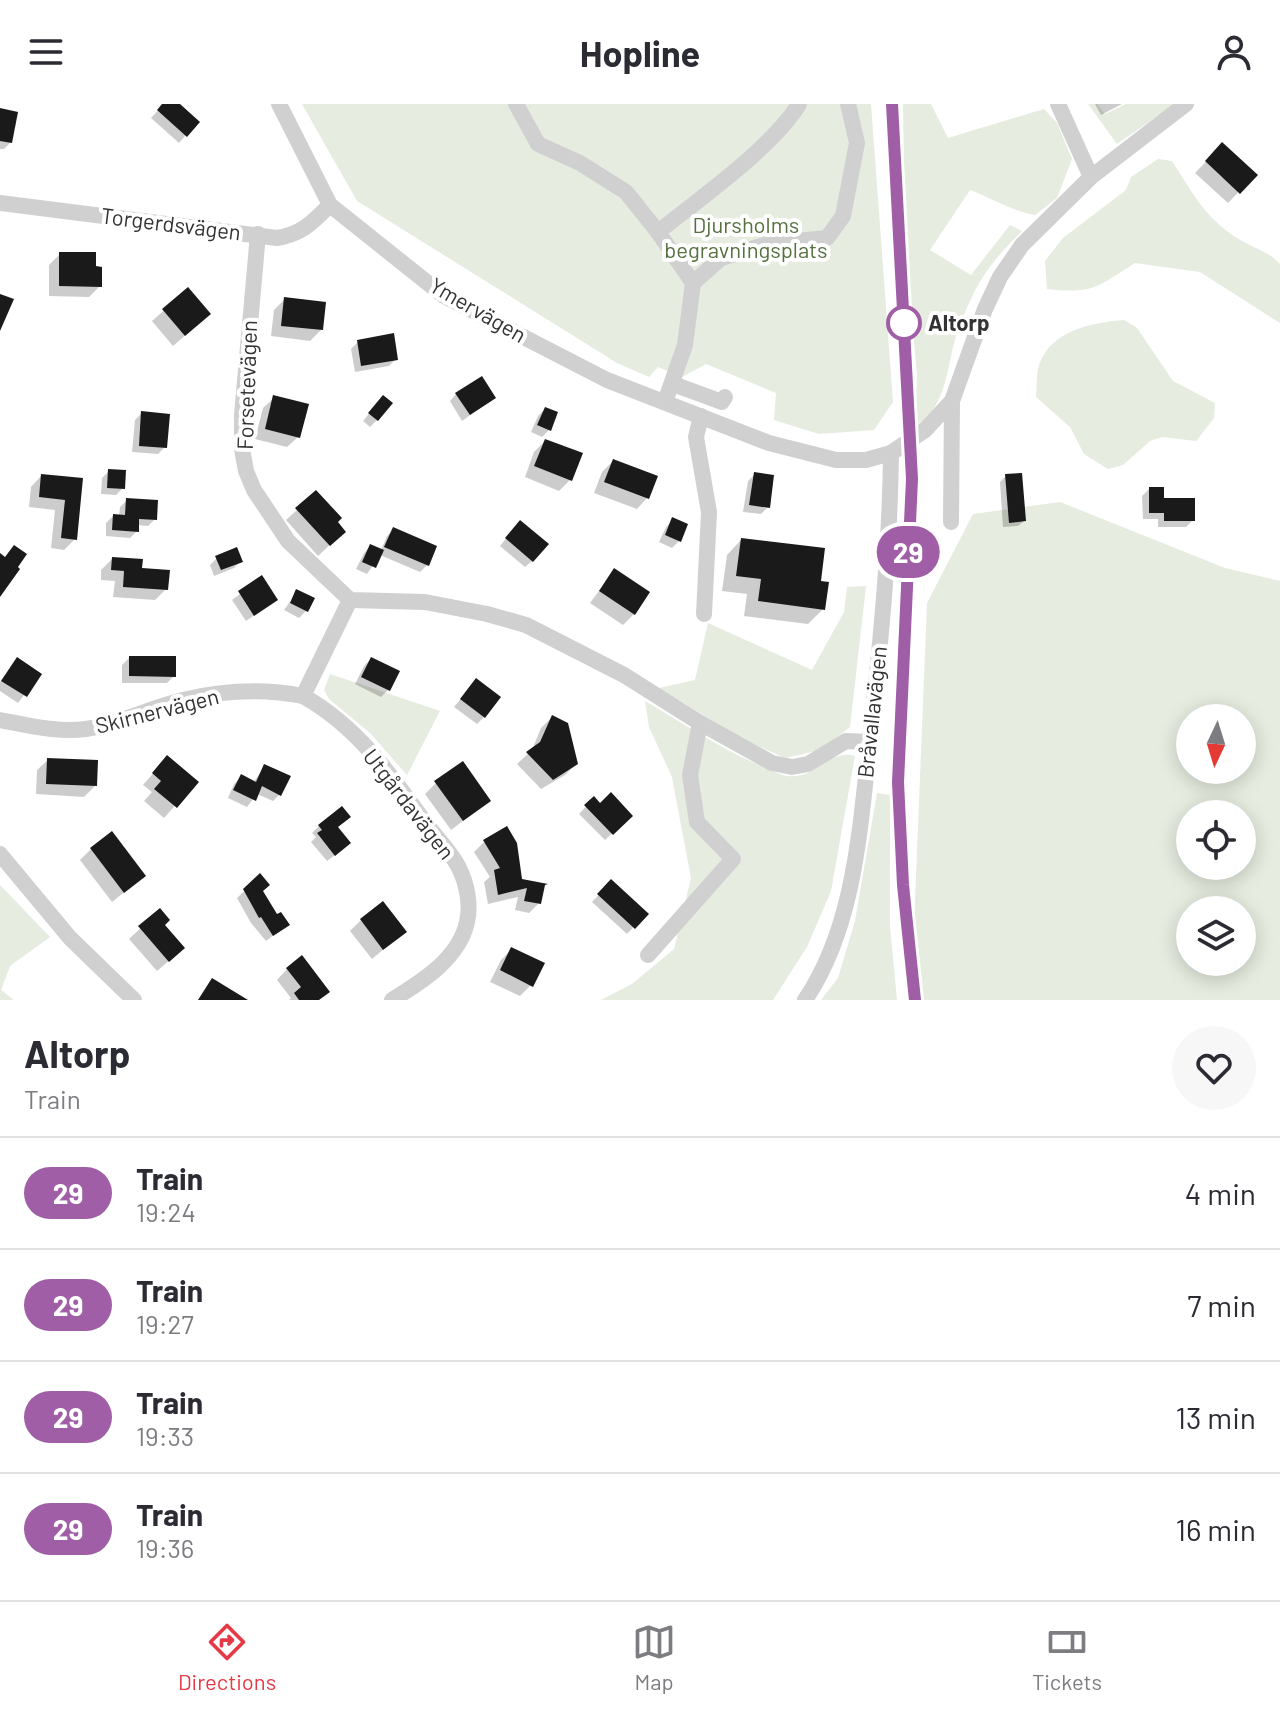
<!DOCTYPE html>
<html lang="en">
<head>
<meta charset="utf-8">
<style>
  :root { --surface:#fff; --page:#f7f7f7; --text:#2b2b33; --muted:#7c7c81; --line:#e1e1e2; --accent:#e63946 }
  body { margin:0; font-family:Barlow,sans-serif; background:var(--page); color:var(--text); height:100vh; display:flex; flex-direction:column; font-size:30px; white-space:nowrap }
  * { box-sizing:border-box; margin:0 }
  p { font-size:26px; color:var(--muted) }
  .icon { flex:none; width:44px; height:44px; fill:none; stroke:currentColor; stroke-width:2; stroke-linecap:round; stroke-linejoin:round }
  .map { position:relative; height:896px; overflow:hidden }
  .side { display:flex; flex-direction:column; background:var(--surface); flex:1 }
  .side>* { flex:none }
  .badge { padding:0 16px; border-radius:26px; font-size:28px; line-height:52px }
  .needle { width:52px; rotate:184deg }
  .fabs { position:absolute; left:1176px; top:600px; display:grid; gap:16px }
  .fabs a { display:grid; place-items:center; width:80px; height:80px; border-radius:50%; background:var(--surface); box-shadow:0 4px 20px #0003; font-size:40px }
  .map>.badge { position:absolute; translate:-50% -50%; box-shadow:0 0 0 4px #fff }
  .round { display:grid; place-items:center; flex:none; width:84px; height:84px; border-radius:42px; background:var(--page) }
  .overview { display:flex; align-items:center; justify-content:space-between; height:136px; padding:0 24px }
  h1 { font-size:38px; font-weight:700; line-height:60px }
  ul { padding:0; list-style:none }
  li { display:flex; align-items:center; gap:24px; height:112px; padding:0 24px; border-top:2px solid var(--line) }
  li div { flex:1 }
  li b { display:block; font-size:30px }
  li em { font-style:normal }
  li .badge { min-width:88px; font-weight:700; text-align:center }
  header { display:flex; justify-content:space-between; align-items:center; height:104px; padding:0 24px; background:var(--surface); font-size:36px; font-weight:700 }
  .tab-bar { display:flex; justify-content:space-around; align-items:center; height:112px; border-top:2px solid var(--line); background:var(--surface); font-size:22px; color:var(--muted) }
  .tab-bar a { display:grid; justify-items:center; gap:4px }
  .tab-bar .current { color:var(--accent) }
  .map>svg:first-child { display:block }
  .green { fill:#e6ecdf; fill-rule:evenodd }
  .shadow { fill:#0003 }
  .building { fill:#1a1a1a }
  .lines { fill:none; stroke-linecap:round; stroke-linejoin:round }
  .minor { stroke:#d0d0d0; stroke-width:16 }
  .rail-casing { stroke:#888; stroke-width:8 }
  .rail { stroke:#fff; stroke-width:5; stroke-dasharray:15; stroke-linecap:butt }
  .line-casing { stroke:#fff; stroke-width:18 }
  .line { stroke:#a05ea6; stroke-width:12 }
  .stop-dot { fill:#fff; stroke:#a05ea6; stroke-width:4 }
  .labels { text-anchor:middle; stroke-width:8; stroke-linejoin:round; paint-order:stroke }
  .street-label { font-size:22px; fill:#333; stroke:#fff }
  .park-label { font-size:22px; fill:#56703f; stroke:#fff }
  .stop-label { font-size:22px; font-weight:bold; fill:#333; stroke:#fff; text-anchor:start }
</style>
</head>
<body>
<header><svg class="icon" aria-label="menu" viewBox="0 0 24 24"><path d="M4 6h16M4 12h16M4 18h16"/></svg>Hopline<svg class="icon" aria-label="person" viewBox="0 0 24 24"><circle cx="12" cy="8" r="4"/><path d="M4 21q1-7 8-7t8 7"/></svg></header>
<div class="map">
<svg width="1280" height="896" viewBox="0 0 1280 896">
  <rect width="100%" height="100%" fill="#fff"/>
  <g class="green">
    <polygon points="302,0 871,0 893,298 874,326 819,330 774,316 776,289 706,260 682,273 658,263 649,273 617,259 357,97"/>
    <path d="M 903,0 L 931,0 L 948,34 L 1044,5 L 1057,19 L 1072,55 L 1057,94 L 1035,111 C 1017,109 989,93 970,86 L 930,146 L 971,171 L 1010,121 L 1022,127 C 1006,143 989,161 978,181 C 969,198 959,220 954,239 C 947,267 944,307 915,322 L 917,272 L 905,134 Z"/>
    <polygon points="1088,0 1097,0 1105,10 1126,0 1175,0 1117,40"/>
    <path d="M 1158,55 L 1172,57 C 1194,91 1206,116 1242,137 C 1256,145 1269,148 1280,160 L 1280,219 L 1200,168 L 1135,159 C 1096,183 1095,190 1047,185 L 1045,157 L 1063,134 L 1126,86 L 1131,73 Z"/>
    <path d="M 1124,216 L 1137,224 L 1173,277 L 1215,299 L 1214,314 L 1196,337 L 1162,333 L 1150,337 L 1123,361 L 1108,365 L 1084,350 L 1070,323 L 1036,293 C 1037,283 1036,271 1039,261 C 1051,226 1091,219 1124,216 Z"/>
    <path d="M 1060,398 L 1225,464 L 1280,477 L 1280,896 L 911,896 L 927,499 L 973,410 ZM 1190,614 L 1242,614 L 1242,666 L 1190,666 ZM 1190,710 L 1242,710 L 1242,762 L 1190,762 ZM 1190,806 L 1242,806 L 1242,858 L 1190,858 Z"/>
    <polygon points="866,482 850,623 821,646 785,654 742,635 659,584 695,576 708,519 812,566 844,508 847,483"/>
    <polygon points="330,570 440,607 407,671 370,629 329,595 324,586"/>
    <path d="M 645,597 C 683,619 722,646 764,663 C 771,666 780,671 787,672 C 816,676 829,644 855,652 L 831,787 L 807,843 L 773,896 L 601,896 L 632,880 L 674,845 L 691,774 L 672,673 L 649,623 Z"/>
    <polygon points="877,689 890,691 890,822 897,896 821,896 838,874 855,817"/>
    <polygon points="0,781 50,833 10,862 1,886 14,896 0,896"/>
  </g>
  <g class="shadow">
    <polygon points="164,0 177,0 197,18 179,39 151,14"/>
    <polygon points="1095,0 1122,0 1101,11"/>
    <polygon points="0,7 11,38 4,45 0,45"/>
    <polygon points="1222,41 1255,71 1228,99 1195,69"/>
    <polygon points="60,150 94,164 100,182 89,193 49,192 49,161"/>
    <polygon points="187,186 197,221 173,242 152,217"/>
    <polygon points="285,195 321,226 310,237 271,232 274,206"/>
    <polygon points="358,238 396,255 389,262 355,268 351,245"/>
    <polygon points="456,290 494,294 462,317 450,297"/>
    <polygon points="274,294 298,333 287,343 255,335 263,304"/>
    <polygon points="376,301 377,316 370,323 363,317"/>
    <polygon points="545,305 549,326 542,333 531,328 538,312"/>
    <polygon points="142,309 165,343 158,350 132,348 135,316"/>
    <polygon points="545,337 570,376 559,387 525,373 534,348"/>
    <polygon points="613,357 647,394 637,405 594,389 602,368"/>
    <polygon points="109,367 123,384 116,391 101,390 102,374"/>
    <polygon points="755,370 768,403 761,410 743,408 748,377"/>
    <polygon points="41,372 80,375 75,435 64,446 51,444 55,406 29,403 31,383"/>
    <polygon points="1006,372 1024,417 1018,422 1003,423 1000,378"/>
    <polygon points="1149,385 1162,396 1193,416 1186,423 1158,423 1158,415 1143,415 1142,392"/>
    <polygon points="127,396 155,415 148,422 137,421 137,427 130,434 106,432 106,419 113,412 119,413 120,403"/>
    <polygon points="297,406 335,418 333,438 318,452 286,416"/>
    <polygon points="673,416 679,437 672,444 659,438 666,423"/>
    <polygon points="394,425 427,461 420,468 380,451 367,470 356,465 364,449 371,442 381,446 387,432"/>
    <polygon points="514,425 532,457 525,463 500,442"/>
    <polygon points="741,436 819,478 823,505 808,520 744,512 747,490 722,487 727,451"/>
    <polygon points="217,454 241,457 234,464 214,472 210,461"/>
    <polygon points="112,455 140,466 166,485 155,496 113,493 115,477 101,476 101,466"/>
    <polygon points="614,467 634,510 623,521 590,499"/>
    <polygon points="261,474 276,496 246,517 232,496"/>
    <polygon points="297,488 306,507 299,514 284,506"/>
    <polygon points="129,554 174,572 167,579 122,579 122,561"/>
    <polygon points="17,555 40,570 18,599 0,587 0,578"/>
    <polygon points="371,555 397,568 388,586 381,593 355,580 364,562"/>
    <polygon points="476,576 484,613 477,620 454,603"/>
    <polygon points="552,613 576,660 565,671 541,685 517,660 532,646 541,624"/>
    <polygon points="48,656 95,682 84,693 36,690 37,666"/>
    <polygon points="265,662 280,690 273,697 257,690 247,703 228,694 234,680 241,673 253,679"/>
    <polygon points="157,665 196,678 164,714 144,697 152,688 143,681"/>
    <polygon points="436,679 489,697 451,726 425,690"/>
    <polygon points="593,695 600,702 630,712 605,736 579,710"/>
    <polygon points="319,722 336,724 342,746 327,757 311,738 316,733 312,729"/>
    <polygon points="484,738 520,776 544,781 539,799 529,809 515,806 518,793 488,800 484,778 490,773 474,748"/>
    <polygon points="91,745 144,772 112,798 80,756"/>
    <polygon points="260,772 261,787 276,813 287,821 266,837 251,819 237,794"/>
    <polygon points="611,778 646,810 627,830 592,798"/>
    <polygon points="160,806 171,855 157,867 129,835"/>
    <polygon points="361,816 404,828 372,855 350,827"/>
    <polygon points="512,845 531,881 520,892 490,878 501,856"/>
    <polygon points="287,865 319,896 289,896 291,894 277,876"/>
  </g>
  <g class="building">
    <polygon points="162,0 180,0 200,18 187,33 157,6"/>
    <polygon points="0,4 18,8 12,39 0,37"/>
    <polygon points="1222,38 1258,71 1240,90 1205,57"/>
    <polygon points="59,148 96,148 96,162 102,163 102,183 59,182"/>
    <polygon points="188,183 211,210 185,232 162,205"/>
    <polygon points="0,190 14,195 0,227"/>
    <polygon points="284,193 326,198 323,226 281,222"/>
    <polygon points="394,229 398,256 361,262 357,236"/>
    <polygon points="482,272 496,294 470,311 455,289"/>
    <polygon points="273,291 309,300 300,334 265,325"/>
    <polygon points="383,291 393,299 378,317 368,309"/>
    <polygon points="545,303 558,308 551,327 537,321"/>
    <polygon points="141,307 170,310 167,344 139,342"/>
    <polygon points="545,335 583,349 572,377 534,362"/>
    <polygon points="613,355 658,372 649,395 604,378"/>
    <polygon points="108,365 126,366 125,385 107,384"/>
    <polygon points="754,368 774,371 770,404 749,401"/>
    <polygon points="1022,369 1026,417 1009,419 1005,370"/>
    <polygon points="41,370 83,374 77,436 61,434 65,396 39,393"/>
    <polygon points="1149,383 1164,383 1164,394 1195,394 1195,417 1164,417 1164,409 1149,409"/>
    <polygon points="316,386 342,414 338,418 346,428 330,442 295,404"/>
    <polygon points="126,394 158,396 157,416 139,415 139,428 112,426 113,410 125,411"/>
    <polygon points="672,413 688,420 681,438 665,431"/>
    <polygon points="520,416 549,440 533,458 505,434"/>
    <polygon points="393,423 437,442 429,462 384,443"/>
    <polygon points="741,434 825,444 821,477 829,478 825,506 758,497 761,475 736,472"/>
    <polygon points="370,440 384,446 376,464 362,458"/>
    <polygon points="14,441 27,450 18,463 20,465 0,493 0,449 5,453"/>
    <polygon points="237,443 243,458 221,466 215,452"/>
    <polygon points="112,453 143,455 142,464 170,466 168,486 123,483 124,467 111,466"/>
    <polygon points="614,464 650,488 635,511 599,487"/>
    <polygon points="262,471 278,496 254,512 238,487"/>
    <polygon points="296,485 315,494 308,508 290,499"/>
    <polygon points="129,552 176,552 176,573 129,572"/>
    <polygon points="17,553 42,570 27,593 1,577"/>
    <polygon points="371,553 400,567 390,587 361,573"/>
    <polygon points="476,574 501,593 485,614 460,595"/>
    <polygon points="552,611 568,619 578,660 553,676 526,648 540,638"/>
    <polygon points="167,651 199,678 177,704 154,685 161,677 152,669"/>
    <polygon points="47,654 98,656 97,682 46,680"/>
    <polygon points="463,657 491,697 463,717 434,677"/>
    <polygon points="264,660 291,672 281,692 262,682 256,697 233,686 241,670 256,678"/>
    <polygon points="611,688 633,712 613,731 584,701 594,692 600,699"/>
    <polygon points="342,702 351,713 338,723 351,739 335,752 317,729 322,726 318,721"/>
    <polygon points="507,722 517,739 522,775 548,780 545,781 541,800 524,797 527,784 498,791 494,766 500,764 483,736"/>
    <polygon points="112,727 146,772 124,789 90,744"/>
    <polygon points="260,769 270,781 263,787 277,810 281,808 290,821 273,832 261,813 259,814 243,785"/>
    <polygon points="611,775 649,810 635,825 597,790"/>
    <polygon points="383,797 407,828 383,846 360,815"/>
    <polygon points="160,804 170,816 165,821 185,844 169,858 138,822"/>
    <polygon points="511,843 545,859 533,883 500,866"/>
    <polygon points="302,851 330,888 319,896 299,896 294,889 301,883 286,864"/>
    <polygon points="212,874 248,896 198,896"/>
  </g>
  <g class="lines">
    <g class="minor">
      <polyline points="279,0 330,101 444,192 607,276 769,339 836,356 866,356 891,349"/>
      <polyline points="516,0 538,40 580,59 626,88 658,128 693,179 685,241 665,298"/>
      <polyline points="1058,0 1091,73"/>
      <path d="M 0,99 L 277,134 C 302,130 313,118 330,101"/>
      <path d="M 658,128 C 699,95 773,43 799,0"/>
      <polyline points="258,130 242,311 242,345 246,367 254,386 288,437 350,496 425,498 487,510 526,521 624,571 700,619"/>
      <polyline points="693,179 721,154 768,140 778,135 796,137 827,134 843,112 857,39 848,0"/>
      <polyline points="673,280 722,298 725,293"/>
      <polyline points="701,312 696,333 709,408 704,510"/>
      <polyline points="951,418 952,297"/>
      <path d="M 303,592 C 357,622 391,671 426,720 C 437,734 452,749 459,764 C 467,780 471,801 467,818 C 459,855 421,878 392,896"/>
      <path d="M 0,616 C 27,621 58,629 86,625 C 115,621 141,608 169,600 C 212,587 260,583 303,592 L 350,496"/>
      <polyline points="0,750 70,834 134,896"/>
      <polyline points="648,851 733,755 697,718 690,671 700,619 772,659 792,663 808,660 846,637 869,638"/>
      <path d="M 805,896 C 857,819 860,717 871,627 C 881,535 890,442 891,349 L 925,326 L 952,297 L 985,205 L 1000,173 L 1022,141 L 1091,73 L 1186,0"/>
    </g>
    <defs>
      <polyline id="rail" points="892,0 912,375 898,678 903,781 915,896"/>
    </defs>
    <use href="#rail" class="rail-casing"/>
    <use href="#rail" class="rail"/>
  </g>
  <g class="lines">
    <defs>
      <polyline id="line" points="892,0 912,375 898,678 903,781 915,896"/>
    </defs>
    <use href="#line" class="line-casing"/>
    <use href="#line" class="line"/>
  </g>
  <circle class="stop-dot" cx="904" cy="219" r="16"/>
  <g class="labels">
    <g class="street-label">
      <text transform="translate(171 120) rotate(7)" y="8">Torgerdsvägen</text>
      <text transform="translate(478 206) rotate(30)" y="8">Ymervägen</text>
      <text transform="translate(247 281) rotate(-88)" y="8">Forsetevägen</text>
      <text transform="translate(157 607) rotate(-14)" y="8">Skirnervägen</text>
      <text transform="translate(872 608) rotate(-84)" y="8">Bråvallavägen</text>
      <text transform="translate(409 700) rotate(52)" y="8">Utgårdavägen</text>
    </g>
    <g class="park-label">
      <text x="746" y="129">Djursholms<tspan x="746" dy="25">begravningsplats</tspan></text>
    </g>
    <g class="stop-label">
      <text x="928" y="227">Altorp</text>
    </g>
  </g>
</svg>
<div class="fabs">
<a><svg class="needle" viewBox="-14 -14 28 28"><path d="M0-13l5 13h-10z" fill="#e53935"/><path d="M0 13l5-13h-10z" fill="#7c7c81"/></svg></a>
<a><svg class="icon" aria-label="locate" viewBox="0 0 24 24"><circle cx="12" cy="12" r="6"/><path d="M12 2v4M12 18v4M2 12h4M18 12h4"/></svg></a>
<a><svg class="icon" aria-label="layers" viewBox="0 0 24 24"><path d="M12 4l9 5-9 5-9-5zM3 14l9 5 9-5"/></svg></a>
</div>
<b class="badge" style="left:908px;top:448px;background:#a05ea6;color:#fff">29</b>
</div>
<section class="side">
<div class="overview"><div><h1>Altorp</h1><p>Train</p></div><a class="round"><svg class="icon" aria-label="heart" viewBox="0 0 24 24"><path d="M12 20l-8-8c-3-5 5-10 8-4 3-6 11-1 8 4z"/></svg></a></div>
<ul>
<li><span class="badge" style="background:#a05ea6;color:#fff">29</span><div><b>Train</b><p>19:24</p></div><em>4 min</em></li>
<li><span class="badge" style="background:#a05ea6;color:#fff">29</span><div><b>Train</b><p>19:27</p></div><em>7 min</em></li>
<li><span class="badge" style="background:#a05ea6;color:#fff">29</span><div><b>Train</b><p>19:33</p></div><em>13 min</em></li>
<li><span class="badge" style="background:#a05ea6;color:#fff">29</span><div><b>Train</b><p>19:36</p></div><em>16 min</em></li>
</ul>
</section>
<nav class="tab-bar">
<a class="current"><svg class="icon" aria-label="directions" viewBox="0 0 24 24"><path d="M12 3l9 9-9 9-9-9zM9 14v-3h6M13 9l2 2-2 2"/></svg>Directions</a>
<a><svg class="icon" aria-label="map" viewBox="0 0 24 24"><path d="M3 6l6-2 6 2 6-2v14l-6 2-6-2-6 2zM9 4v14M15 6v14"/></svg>Map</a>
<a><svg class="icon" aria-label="tickets" viewBox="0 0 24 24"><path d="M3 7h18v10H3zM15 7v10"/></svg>Tickets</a>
</nav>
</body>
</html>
